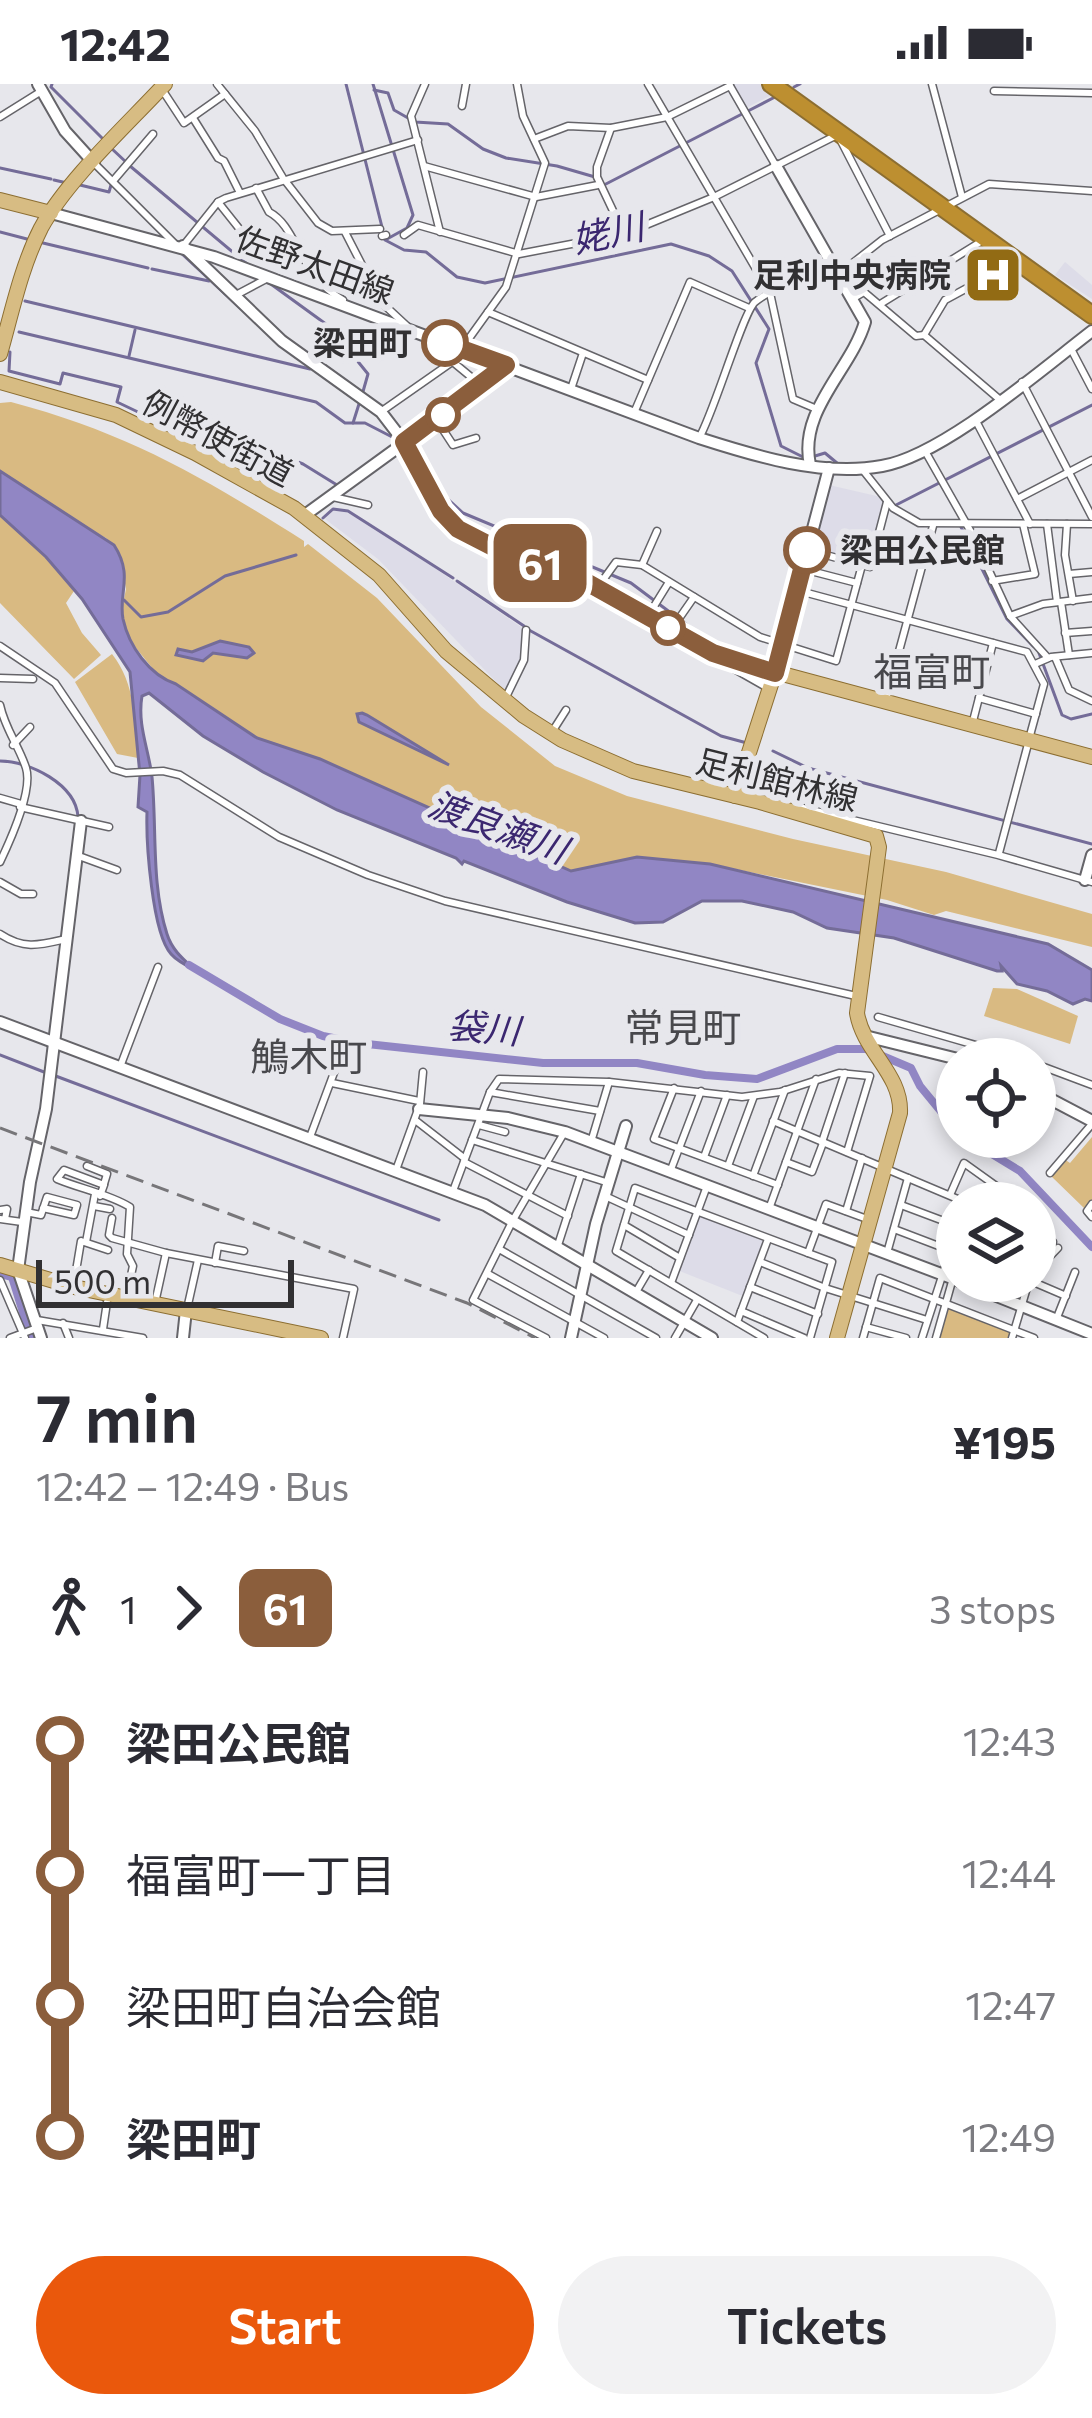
<!DOCTYPE html>
<html lang="en">
<head>
<meta charset="utf-8">
<style>
  :root { --surface:#fff; --page:#f2f2f3; --text:#2b2b33; --muted:#7c7c81; --accent:#ea580c }
  body { margin:0; font-family:Commissioner,"Noto Sans JP",sans-serif; background:var(--page); color:var(--text); height:100vh; display:flex; flex-direction:column; font-size:45px; white-space:nowrap }
  * { box-sizing:border-box; margin:0 }
  p { font-size:39px; color:var(--muted) }
  .icon { flex:none; width:66px; height:66px; fill:none; stroke:currentColor; stroke-width:2; stroke-linecap:round; stroke-linejoin:round }
  .map { position:relative; height:1254px; overflow:hidden }
  .panel { display:flex; flex-direction:column; background:var(--surface); flex:1 }
  .panel>* { flex:none }
  .badge { padding:0 24px; border-radius:18px; font-size:42px; line-height:78px }
  .fabs { position:absolute; left:936px; top:954px; display:grid; gap:24px }
  .fabs a { display:grid; place-items:center; width:120px; height:120px; border-radius:50%; background:var(--surface); box-shadow:0 6px 18px #0003; font-size:60px }
  .scale { position:absolute; left:36px; bottom:30px; width:258px; box-sizing:border-box; padding-left:12px; border:6px solid #313032; border-top:0; font-size:33px; line-height:42px; white-space:nowrap; color:#313032; -webkit-text-stroke:9px #e7e7ec; paint-order:stroke }
  .map>.badge { position:absolute; translate:-50% -50%; box-shadow:0 0 0 6px #fff }
  .legs { display:flex; align-items:center; gap:18px; height:132px; padding:0 36px; font-size:39px }
  .legs p { margin-inline-start:auto }
  .head { display:flex; align-items:center; justify-content:space-between; height:204px; padding:0 36px }
  h1 { font-size:66px; font-weight:600; line-height:90px }
  .action { display:flex; gap:24px; margin-top:auto; padding:24px 36px }
  .action a { flex:1; height:138px; border-radius:72px; background:var(--accent); color:#fff; font-size:48px; font-weight:600; line-height:138px; text-align:center }
  .action a+a { background:var(--page); color:var(--text) }
  ul { padding:0 36px; list-style:none }
  li { display:flex; align-items:center; gap:42px; height:132px; font-size:45px }
  li i { display:grid; place-items:center; width:18px; height:100%; margin:0 15px; background:currentColor }
  li i::after { content:''; width:30px; height:30px; margin:-15px; border:9px solid; border-radius:50%; background:var(--surface) }
  li p { margin-inline-start:auto }
  li:first-child i { background:linear-gradient(#0000 50%,currentColor 0) }
  li:last-child i { background:linear-gradient(currentColor 50%,#0000 0) }
  .status { display:flex; justify-content:space-between; align-items:center; height:84px; padding:0 60px; background:var(--surface); direction:ltr }
  .status svg { height:33px; fill:currentColor }
  .map>svg:first-child { display:block }
  .built { fill:#dddce8 }
  .green { fill:#d9ba82 }
  .water { fill:#9186c4; stroke:#746c98; stroke-width:3 }
  .lines { fill:none; stroke-linecap:round; stroke-linejoin:round }
  .stream { stroke:#746c98; stroke-width:3 }
  .river { stroke:#9186c4; stroke-width:8 }
  .street-casing { stroke:#656469; stroke-width:9 }
  .secondary-casing { stroke:#656469; stroke-width:14 }
  .primary-casing { stroke:#8c6e31; stroke-width:16 }
  .highway-casing { stroke:#8c6e31; stroke-width:20 }
  .street { stroke:#fff; stroke-width:6 }
  .secondary { stroke:#fff; stroke-width:10 }
  .primary { stroke:#d7bc83; stroke-width:14 }
  .highway { stroke:#bd8f30; stroke-width:16 }
  .rail { stroke:#777679; stroke-width:3; stroke-dasharray:18 9; stroke-linecap:butt }
  .line-1-casing { stroke:#fff; stroke-width:27 }
  .line-1 { stroke:#8b5e3c; stroke-width:18 }
  .stop-1-dot { fill:#fff; stroke:#8b5e3c; stroke-width:6 }
  .labels { text-anchor:middle; stroke-width:12; stroke-linejoin:round; paint-order:stroke }
  .street-label { font-size:33px; fill:#313032; stroke:#e7e7ec }
  .poi-label { font-size:33px; font-weight:bold; fill:#313032; stroke:#e7e7ec; text-anchor:end }
  .stop-label { font-size:33px; font-weight:bold; fill:#313032; stroke:#e7e7ec; text-anchor:end }
  .water-label { font-size:36px; font-style:italic; fill:#3b2770; stroke:#e7e7ec }
  .quarter-label { font-size:39px; fill:#48484c; stroke:#e7e7ec }
</style>
</head>
<body>
<div class="status"><b>12:42</b><svg viewBox="0 0 49 12"><path d="M0 12V9h3v3zM5 12V6h3v6zM10 12V3h3v9zM15 12V0h3v12zM26 1h20v11H26zM47 4h2v5h-2z"/></svg></div>
<div class="map">
<svg width="1092" height="1254" viewBox="0 0 1092 1254">
  <rect width="100%" height="100%" fill="#e7e7ec"/>
  <g class="built">
    <polygon points="732,0 760,0 774,10 746,24"/>
    <polygon points="989,163 1013,181 980,219 965,206 977,199"/>
    <polygon points="1065,178 1092,201 1092,215 1055,191"/>
    <polygon points="829,401 881,413 885,420 869,479 811,465"/>
    <polygon points="339,426 364,436 524,545 520,579 505,607 378,475 325,435 330,427"/>
    <polygon points="700,1130 765,1155 745,1213 677,1186"/>
  </g>
  <g class="green">
    <path d="M 11,318 C 128,349 203,393 304,457 L 304,463 L 308,460 L 377,514 L 481,623 L 555,682 L 627,712 L 793,755 L 946,788 L 1092,830 L 1092,863 L 946,827 L 934,831 L 887,816 L 710,780 L 637,773 L 572,787 L 320,675 L 257,654 L 176,600 L 161,595 L 132,559 L 121,530 L 126,505 L 120,471 L 106,454 L 75,439 L 0,387 L 0,319 Z"/>
    <polygon points="0,431 46,473 74,507 66,519 82,549 101,571 74,595 0,519"/>
    <path d="M 112,570 C 136,601 134,635 138,674 L 117,670 L 75,598 Z"/>
    <polygon points="993,904 1017,905 1078,932 1070,960 984,932"/>
    <polygon points="1092,1053 1092,1117 1085,1125 1051,1092 1064,1075 1070,1079"/>
    <polygon points="947,1220 1011,1246 1011,1254 937,1254"/>
  </g>
  <g class="water">
    <path d="M 0,387 L 114,461 C 134,492 118,509 123,535 C 129,562 149,591 176,600 L 257,654 L 320,675 L 571,787 L 637,773 L 710,780 L 1048,860 L 1092,886 L 1092,917 L 1085,915 L 1073,920 L 1047,907 L 1017,900 L 1001,882 L 1002,887 L 997,887 L 894,854 L 827,844 L 793,828 L 742,817 L 702,817 L 663,838 L 635,839 L 567,818 L 464,777 L 462,780 L 456,774 L 337,726 L 263,688 L 203,652 L 149,609 L 142,612 C 137,641 149,666 152,693 C 157,745 151,800 167,850 C 172,866 183,875 195,886 C 187,882 177,877 171,870 C 152,849 146,758 147,728 L 138,723 L 140,691 L 130,588 L 82,515 L 46,473 L 0,431 Z"/>
    <polygon points="220,557 249,563 254,569 247,574 213,569 203,577 176,571 178,565 192,568"/>
    <polygon points="362,629 367,631 449,681 359,638 357,630"/>
  </g>
  <g class="lines">
    <g class="stream">
      <polyline points="346,0 382,143"/>
      <polyline points="373,0 413,131 407,144 387,155"/>
      <polyline points="51,3 52,0"/>
      <polyline points="794,3 800,0"/>
      <polyline points="52,4 104,56"/>
      <polyline points="374,6 388,9 394,26 415,38 448,40 483,65 506,74 557,82 595,93"/>
      <polyline points="748,27 775,13"/>
      <polyline points="111,64 126,78"/>
      <polyline points="130,82 247,180"/>
      <polyline points="0,84 51,95"/>
      <polyline points="54,96 67,99"/>
      <polyline points="80,101 109,108 111,101"/>
      <polyline points="602,102 742,30"/>
      <polyline points="0,148 27,155"/>
      <polyline points="385,156 404,166 426,168 457,193 485,199 671,160 709,172 732,187 769,245 756,279 781,362 805,374"/>
      <polyline points="43,159 148,184"/>
      <polyline points="181,169 240,224"/>
      <polyline points="152,185 209,197"/>
      <polyline points="268,198 330,243 368,290 362,311"/>
      <polyline points="25,217 310,285"/>
      <polyline points="19,248 316,318 345,339 365,339 396,355"/>
      <polyline points="10,268 9,287 60,300 63,289 121,303 117,318 178,347 188,335 303,380 337,401"/>
      <polyline points="129,272 135,246"/>
      <polyline points="353,339 359,320"/>
      <polyline points="815,372 825,369 837,379"/>
      <polyline points="439,407 463,429 631,499 699,550 746,574"/>
      <polyline points="896,421 1092,321"/>
      <polyline points="323,434 333,425 348,427 453,494"/>
      <polyline points="961,443 1007,535 1033,562"/>
      <polyline points="457,497 524,542"/>
      <polyline points="124,516 141,533 168,528 225,492 296,471"/>
      <polyline points="529,546 721,652 747,659"/>
      <polyline points="1039,569 1062,631 1071,635 1092,630"/>
      <polyline points="773,667 808,684 1092,760"/>
      <path d="M 0,677 C 29,677 76,700 78,733"/>
      <polyline points="0,971 44,988"/>
      <polyline points="53,991 439,1136"/>
    </g>
    <g class="river">
      <polyline points="189,881 280,935 323,952 358,959 543,979 637,979 705,991 757,995 837,965 866,965 911,984 920,1002 957,1047"/>
      <polyline points="964,1053 1020,1087 1092,1163"/>
      <polyline points="0,1190 12,1193 31,1254"/>
    </g>
    <defs>
      <g id="street">
        <polyline points="217,0 255,47 283,94 318,139 332,147 380,145"/>
        <polyline points="425,0 411,32 440,148"/>
        <polyline points="648,0 770,209 793,315 819,326"/>
        <polyline points="932,0 962,113"/>
        <polyline points="730,2 776,82"/>
        <polyline points="161,4 184,39 225,10"/>
        <polyline points="994,7 1092,9"/>
        <polyline points="462,22 466,0"/>
        <polyline points="0,33 40,8"/>
        <polyline points="193,34 218,74 224,77 240,109"/>
        <polyline points="611,44 597,83 597,93 624,150"/>
        <polyline points="534,55 568,42 611,44 667,33 730,2"/>
        <polyline points="841,57 890,152"/>
        <polyline points="94,79 174,159"/>
        <polyline points="424,82 536,113 598,101"/>
        <polyline points="113,97 153,50"/>
        <path d="M 256,104 L 269,128 C 298,143 298,191 343,216"/>
        <polyline points="218,118 253,162 270,170 283,185"/>
        <polyline points="345,148 381,218 408,243"/>
        <polyline points="404,151 418,141 519,170 624,150 714,113 835,52"/>
        <polyline points="382,152 386,151"/>
        <polyline points="183,162 218,118 226,114 418,56"/>
        <polyline points="840,189 882,156 989,100 1092,107"/>
        <polyline points="236,211 266,195"/>
        <polyline points="854,214 864,208 916,252 924,251 999,315"/>
        <polyline points="882,219 982,157"/>
        <polyline points="488,228 648,296"/>
        <polyline points="924,251 945,216 980,197 989,163"/>
        <polyline points="425,255 482,302"/>
        <polyline points="1070,263 1092,305"/>
        <polyline points="1022,298 1092,433"/>
        <polyline points="571,305 583,269"/>
        <polyline points="382,327 452,278 506,203 545,79 523,32 517,0"/>
        <polyline points="634,329 690,198 749,224"/>
        <polyline points="436,335 453,361 476,354"/>
        <polyline points="976,337 1030,440"/>
        <path d="M 699,354 C 714,329 743,228 755,218 C 777,200 808,196 833,183"/>
        <polyline points="925,367 971,448 1010,532 1048,574"/>
        <polyline points="862,385 893,424 919,439 1092,440"/>
        <polyline points="333,413 368,421"/>
        <polyline points="1017,415 1092,376"/>
        <polyline points="1047,440 1057,518"/>
        <polyline points="1067,440 1065,471 1073,517"/>
        <polyline points="808,466 862,481"/>
        <polyline points="642,481 657,447"/>
        <polyline points="803,485 857,499"/>
        <polyline points="1069,490 1092,488"/>
        <polyline points="992,497 1035,490 1023,440"/>
        <polyline points="598,503 616,478 642,481 760,553 836,577 862,481 870,483 887,418"/>
        <polyline points="796,506 1027,568 1044,600 1029,655"/>
        <polyline points="1061,518 1069,571"/>
        <polyline points="648,532 669,498"/>
        <polyline points="1010,532 1043,520 1092,514"/>
        <polyline points="671,546 694,513"/>
        <polyline points="1065,549 1092,547"/>
        <polyline points="0,562 55,599 113,685 126,689 163,687 180,691 279,753 368,791 445,817 856,912"/>
        <polyline points="1055,573 1069,606 1092,617"/>
        <polyline points="715,574 766,603"/>
        <polyline points="1035,580 1051,573 1092,569"/>
        <polyline points="0,594 33,595"/>
        <polyline points="979,614 1036,630"/>
        <polyline points="505,615 524,576 526,546"/>
        <polyline points="886,615 933,442"/>
        <path d="M 0,621 C 5,645 19,662 26,684 C 33,706 10,757 0,778"/>
        <polyline points="972,641 993,559"/>
        <polyline points="552,648 566,626"/>
        <polyline points="13,661 30,643"/>
        <polyline points="0,714 21,720"/>
        <polyline points="20,723 109,743"/>
        <polyline points="799,723 998,771 1092,798"/>
        <polyline points="999,769 1028,660"/>
        <polyline points="76,771 117,786"/>
        <polyline points="0,798 21,810 33,810"/>
        <path d="M 0,850 C 24,866 40,861 66,855"/>
        <polyline points="878,933 1024,975"/>
        <polyline points="120,983 158,883"/>
        <polyline points="332,999 419,1017"/>
        <polyline points="1035,999 1044,983 1092,1001"/>
        <polyline points="674,1004 654,1055 778,1101"/>
        <polyline points="490,1008 600,1027"/>
        <polyline points="415,1036 464,1074"/>
        <polyline points="773,1037 967,1119"/>
        <polyline points="479,1041 505,1048"/>
        <polyline points="310,1053 338,978"/>
        <polyline points="472,1056 609,1099"/>
        <polyline points="1002,1056 1004,1053"/>
        <polyline points="591,1058 609,998"/>
        <polyline points="822,1058 845,989"/>
        <polyline points="704,1073 727,1011"/>
        <polyline points="464,1078 568,1132"/>
        <polyline points="786,1078 812,1088 823,1059"/>
        <polyline points="87,1082 107,1090 104,1100"/>
        <polyline points="728,1082 754,1012"/>
        <polyline points="396,1086 420,1020 423,988"/>
        <polyline points="670,1088 701,1007"/>
        <polyline points="1050,1089 1092,1040"/>
        <polyline points="753,1092 785,1006"/>
        <polyline points="453,1107 490,1008 499,995 609,998 742,1013 780,1008 839,989 870,992 847,1068"/>
        <polyline points="950,1111 964,1079 1020,1119"/>
        <path d="M 100,1112 L 104,1101 L 64,1086 L 57,1095 C 81,1105 109,1110 130,1123 L 127,1170 L 133,1182 L 127,1210"/>
        <polyline points="605,1112 689,1151"/>
        <polyline points="1092,1120 1087,1127 1092,1133"/>
        <polyline points="901,1121 957,1142"/>
        <polyline points="94,1122 110,1125"/>
        <polyline points="769,1125 816,995"/>
        <polyline points="0,1126 7,1125 5,1135"/>
        <polyline points="846,1127 862,1074"/>
        <polyline points="26,1128 41,1131 47,1113 77,1121 74,1131 43,1124"/>
        <polyline points="112,1134 109,1151 112,1154 166,1169 354,1205 343,1254"/>
        <polyline points="0,1135 22,1138"/>
        <polyline points="624,1141 680,1174"/>
        <polyline points="894,1145 957,1169"/>
        <polyline points="86,1158 95,1110"/>
        <polyline points="558,1161 581,1090"/>
        <polyline points="499,1165 656,1254"/>
        <polyline points="808,1169 826,1120 867,1135"/>
        <polyline points="887,1169 908,1094"/>
        <polyline points="760,1178 825,1204 927,1236"/>
        <polyline points="215,1179 218,1162 244,1167"/>
        <polyline points="1035,1180 1053,1158"/>
        <polyline points="1035,1188 1058,1164"/>
        <polyline points="488,1190 604,1254"/>
        <polyline points="0,1196 25,1254"/>
        <polyline points="1031,1197 1066,1212"/>
        <polyline points="74,1199 81,1157 108,1166"/>
        <polyline points="671,1199 707,1102"/>
        <polyline points="750,1203 818,1230"/>
        <polyline points="636,1208 649,1186"/>
        <polyline points="155,1219 166,1169"/>
        <polyline points="187,1225 198,1176"/>
        <polyline points="741,1227 804,1254"/>
        <polyline points="37,1236 143,1254"/>
        <polyline points="1056,1236 1075,1188"/>
        <polyline points="737,1238 768,1155"/>
        <polyline points="63,1239 69,1254"/>
        <polyline points="866,1243 906,1254"/>
        <polyline points="103,1245 107,1218"/>
        <polyline points="10,1254 37,1244"/>
        <polyline points="546,1254 473,1216 513,1136 564,1049"/>
        <polyline points="675,1254 697,1216"/>
        <polyline points="764,1254 616,1167 635,1104 832,1178 810,1254"/>
        <polyline points="863,1254 880,1194 1034,1254"/>
        <polyline points="922,1254 957,1146"/>
        <polyline points="936,1254 953,1194"/>
        <polyline points="1012,1254 1029,1197"/>
      </g>
      <g id="secondary">
        <polyline points="38,0 65,47 94,79"/>
        <path d="M 776,82 L 865,238 C 851,286 798,326 810,381"/>
        <path d="M 51,129 L 214,173 L 699,354 C 755,372 822,393 882,382 C 942,372 1041,286 1092,247"/>
        <polyline points="183,162 282,257 381,328 404,358 446,434 458,445 493,463 581,495 713,569 775,588 829,384"/>
        <polyline points="305,431 499,290 506,281"/>
        <polyline points="1085,796 1092,771"/>
        <polyline points="0,938 485,1121 712,1254"/>
        <polyline points="865,952 958,975"/>
        <polyline points="1035,1007 1092,1037"/>
        <polyline points="419,1025 508,1034 565,1048 957,1196"/>
        <polyline points="959,1197 1092,1250"/>
        <polyline points="41,1254 18,1186 30,1098 46,1025 81,737"/>
        <polyline points="183,1254 186,1226"/>
        <polyline points="571,1254 596,1140 626,1042"/>
      </g>
      <g id="primary">
        <polyline points="0,116 51,129"/>
        <path d="M 0,270 C 12,228 21,183 41,144 C 67,96 127,41 165,0"/>
        <path d="M 0,298 L 116,331 L 195,369 L 294,424 L 379,491 L 446,567 L 524,632 L 562,656 L 633,687 L 760,718 L 876,752 L 879,763 L 857,929 C 863,967 902,990 900,1029 L 837,1254"/>
        <polyline points="735,712 775,588 1092,673"/>
        <polyline points="0,1181 74,1203 321,1254"/>
      </g>
      <polyline id="highway" points="771,0 1092,231"/>
    </defs>
    <use href="#street" class="street-casing"/>
    <use href="#secondary" class="secondary-casing"/>
    <use href="#primary" class="primary-casing"/>
    <use href="#highway" class="highway-casing"/>
    <use href="#street" class="street"/>
    <use href="#secondary" class="secondary"/>
    <use href="#primary" class="primary"/>
    <use href="#highway" class="highway"/>
    <polyline class="rail" points="0,1044 467,1219 535,1254"/>
  </g>
  <g class="lines">
    <defs>
      <polyline id="line-1" points="445,259 506,281 404,358 441,427 458,445 493,463 581,495 713,569 775,589 807,466"/>
    </defs>
    <use href="#line-1" class="line-1-casing"/>
    <use href="#line-1" class="line-1"/>
  </g>
  <defs>
    <symbol id="hospital-square" viewBox="-11 -11 22 22"><rect x="-9" y="-9" width="18" height="18" rx="4" fill="#926b14" stroke="#e7e7ec"/><path d="M-5-5h3v3.5h4V-5h3V5h-3V1.5h-4V5h-3Z" fill="#fff"/></symbol>
  </defs>
  <g fill-rule="evenodd">
    <use href="#hospital-square" x="960" y="158" width="66" height="66"/>
  </g>
  <g class="stop-1-dot">
    <circle cx="445" cy="259" r="21"/>
    <circle cx="443" cy="331" r="15"/>
    <circle cx="807" cy="466" r="21"/>
    <circle cx="668" cy="544" r="15"/>
  </g>
  <g class="labels">
    <g class="street-label">
      <text transform="translate(315 181) rotate(20)" y="12">佐野太田線</text>
      <text transform="translate(218 354) rotate(28)" y="12">例幣使街道</text>
      <text transform="translate(777 696) rotate(14)" y="12">足利館林線</text>
    </g>
    <g class="poi-label">
      <text x="951" y="203">足利中央病院</text>
    </g>
    <g class="stop-label">
      <text x="412" y="271">梁田町</text>
      <text x="840" y="478" text-anchor="start">梁田公民館</text>
    </g>
    <g class="water-label">
      <text transform="translate(608 149) rotate(-12)" y="13">姥川</text>
      <text transform="translate(498 743) rotate(20)" y="13">渡良瀬川</text>
      <text transform="translate(484 944) rotate(5)" y="13">袋川</text>
    </g>
    <g class="quarter-label">
      <text x="932" y="602">福富町</text>
      <text x="683" y="958">常見町</text>
      <text x="309" y="987">鵤木町</text>
    </g>
  </g>
</svg>
<div class="fabs">
<a><svg class="icon" aria-label="locate" viewBox="0 0 24 24"><circle cx="12" cy="12" r="6"/><path d="M12 2v4M12 18v4M2 12h4M18 12h4"/></svg></a>
<a><svg class="icon" aria-label="layers" viewBox="0 0 24 24"><path d="M12 4l9 5-9 5-9-5zM3 14l9 5 9-5"/></svg></a>
</div>
<div class="scale">500 m</div>
<b class="badge" style="left:540px;top:479px;background:#8b5e3c;color:#fff">61</b>
</div>
<section class="panel">
<div class="head"><div><h1>7 min</h1><p>12:42 – 12:49 · Bus</p></div><b>¥195</b></div>
<div class="legs"><svg class="icon" aria-label="walk" viewBox="0 0 24 24"><circle cx="13" cy="4" r="2"/><path d="M13 8l-2 6 4 7M11 14l-3 7M7 12l3-4h3l4 4"/></svg>1<svg class="icon" aria-label="forward" viewBox="0 0 24 24"><path d="M9 5l7 7-7 7"/></svg><b class="badge" style="background:#8b5e3c;color:#fff">61</b><p>3 stops</p></div>
<ul>
<li><i style="color:#8b5e3c"></i><b>梁田公民館</b><p>12:43</p></li>
<li><i style="color:#8b5e3c"></i><span>福富町一丁目</span><p>12:44</p></li>
<li><i style="color:#8b5e3c"></i><span>梁田町自治会館</span><p>12:47</p></li>
<li><i style="color:#8b5e3c"></i><b>梁田町</b><p>12:49</p></li>
</ul>
<div class="action"><a>Start</a><a>Tickets</a></div>
</section>
</body>
</html>
